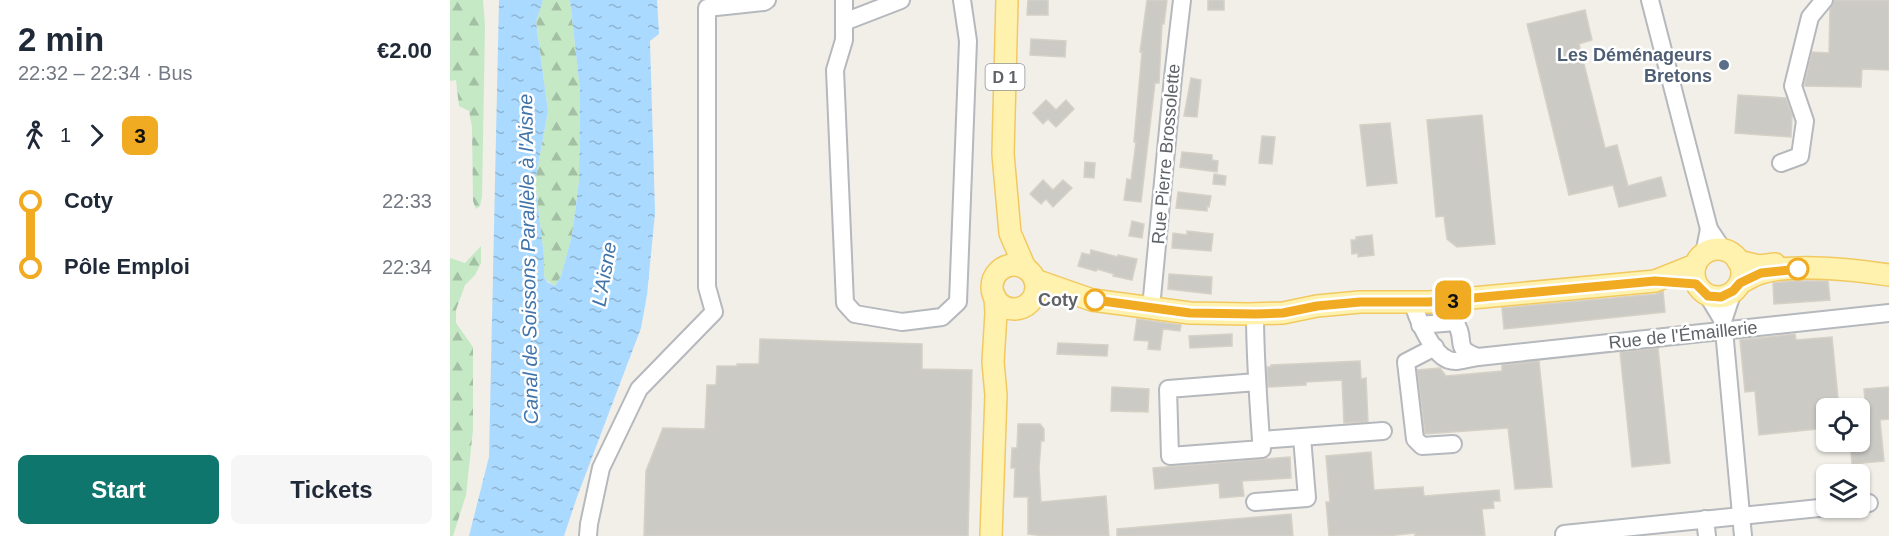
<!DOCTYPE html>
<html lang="en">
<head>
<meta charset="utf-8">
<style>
  :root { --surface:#fff; --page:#f6f6f7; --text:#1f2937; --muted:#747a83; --accent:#0f766e }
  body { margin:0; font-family:Arial,sans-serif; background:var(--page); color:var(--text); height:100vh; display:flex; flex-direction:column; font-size:22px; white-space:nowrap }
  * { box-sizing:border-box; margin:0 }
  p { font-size:20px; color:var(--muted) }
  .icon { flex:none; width:33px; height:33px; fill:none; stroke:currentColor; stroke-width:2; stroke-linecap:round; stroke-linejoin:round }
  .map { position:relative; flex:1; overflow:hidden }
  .panel { display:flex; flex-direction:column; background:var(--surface); width:450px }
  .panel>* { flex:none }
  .badge { padding:0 12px; border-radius:9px; font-size:21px; line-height:39px }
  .tools { position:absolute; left:1366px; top:398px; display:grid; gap:12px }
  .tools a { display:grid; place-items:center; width:54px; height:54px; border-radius:9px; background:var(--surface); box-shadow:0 2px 4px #0004; font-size:30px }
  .map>.badge { position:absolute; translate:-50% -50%; box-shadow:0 0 0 3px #fff }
  .legs { display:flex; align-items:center; gap:9px; height:66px; padding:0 18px; font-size:20px }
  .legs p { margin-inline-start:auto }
  .overview { display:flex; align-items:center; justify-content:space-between; height:102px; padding:0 18px }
  h1 { font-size:33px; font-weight:700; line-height:45px }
  .cta { display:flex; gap:12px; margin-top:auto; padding:12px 18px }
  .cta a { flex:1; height:69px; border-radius:9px; background:var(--accent); color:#fff; font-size:24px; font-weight:700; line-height:69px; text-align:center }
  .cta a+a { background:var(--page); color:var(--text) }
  ul { padding:0 18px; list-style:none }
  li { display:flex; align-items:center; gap:21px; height:66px; font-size:22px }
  li i { display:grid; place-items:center; width:9px; height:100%; margin:0 8px; background:currentColor }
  li i::after { content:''; width:15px; height:15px; margin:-8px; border:4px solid; border-radius:50%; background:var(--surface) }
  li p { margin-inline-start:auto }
  li:first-child i { background:linear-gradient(#0000 50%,currentColor 0) }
  li:last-child i { background:linear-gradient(currentColor 50%,#0000 0) }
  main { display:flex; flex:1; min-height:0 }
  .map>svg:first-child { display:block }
  .forest { fill:url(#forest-firs) }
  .water { fill:url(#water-ripples) }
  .building { fill:#cccac5; stroke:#d6d1c6; stroke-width:1.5 }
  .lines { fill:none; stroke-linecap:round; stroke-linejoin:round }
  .minor-casing { stroke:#b5b8bc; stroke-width:20 }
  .major-casing { stroke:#f2c960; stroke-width:24 }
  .minor { stroke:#fff; stroke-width:16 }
  .major { stroke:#fff2af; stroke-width:21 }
  .line-1-casing { stroke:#fff; stroke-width:14 }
  .line-1 { stroke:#f1ab22; stroke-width:9 }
  .service-dot { fill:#5c6f8a; stroke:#fff; stroke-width:2 }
  .stop-1-dot { fill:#fff; stroke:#f1ab22; stroke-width:3 }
  .labels { text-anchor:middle; stroke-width:5; stroke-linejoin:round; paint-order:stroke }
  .shield { fill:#fff; stroke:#8f9295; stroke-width:1.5 }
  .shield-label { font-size:16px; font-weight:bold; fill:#5f6368 }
  .service-label { font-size:18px; font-weight:bold; fill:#4e5e75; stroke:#fff; text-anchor:end }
  .street-label { font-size:18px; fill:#5f6368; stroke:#fff }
  .stop-label { font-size:18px; font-weight:bold; fill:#5f6368; stroke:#fff; text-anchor:end }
  .water-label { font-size:20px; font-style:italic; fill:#4174aa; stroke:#fff }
</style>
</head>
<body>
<main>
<section class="panel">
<div class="overview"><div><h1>2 min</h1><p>22:32 – 22:34 · Bus</p></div><b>€2.00</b></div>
<div class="legs"><svg class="icon" aria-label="walk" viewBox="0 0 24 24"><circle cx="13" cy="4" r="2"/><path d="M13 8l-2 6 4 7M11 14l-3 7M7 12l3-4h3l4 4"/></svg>1<svg class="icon" aria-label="forward" viewBox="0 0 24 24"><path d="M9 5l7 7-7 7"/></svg><b class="badge" style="background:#f1ab22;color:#111">3</b></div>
<ul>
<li><i style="color:#f1ab22"></i><b>Coty</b><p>22:33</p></li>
<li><i style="color:#f1ab22"></i><b>Pôle Emploi</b><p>22:34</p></li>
</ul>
<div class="cta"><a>Start</a><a>Tickets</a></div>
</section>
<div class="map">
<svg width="1439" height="536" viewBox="0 0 1439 536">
  <defs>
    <pattern id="forest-firs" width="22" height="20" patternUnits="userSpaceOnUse" patternTransform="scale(1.5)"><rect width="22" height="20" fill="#c5e8c5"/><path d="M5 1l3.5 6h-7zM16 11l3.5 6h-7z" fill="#a3c0a4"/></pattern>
    <pattern id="water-ripples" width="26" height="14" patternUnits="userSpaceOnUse" patternTransform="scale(1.5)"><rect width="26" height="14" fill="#aadaff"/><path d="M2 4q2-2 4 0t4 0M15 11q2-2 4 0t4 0" fill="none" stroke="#8eb4d2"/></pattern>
  </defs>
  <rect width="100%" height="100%" fill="#f1efe8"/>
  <g class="forest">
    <polygon points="0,0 33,0 35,25 32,196 30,206 26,209 23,201 22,127 19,111 9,106 6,80 0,81"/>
    <polygon points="93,0 120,0 130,90 129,181 122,235 111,276 105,286 97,281 94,276 94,256 85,182 98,111 86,21"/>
    <polygon points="31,246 31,263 25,275 15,285 6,310 6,323 23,347 23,430 16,495 3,536 0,536 0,258 15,263"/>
  </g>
  <polygon class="water" points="49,0 93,0 86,22 98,111 85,182 94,256 94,276 97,282 105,286 111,276 122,235 129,181 130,90 120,0 207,0 209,34 200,41 205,213 197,295 191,328 127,497 114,536 19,536 39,457"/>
  <g class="building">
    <polygon points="578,0 598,0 598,15 577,15"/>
    <polygon points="697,0 717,0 714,24 712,24 709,83 705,83 691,202 674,200 677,179 681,180 686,142 684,142 692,52 690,52"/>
    <rect x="758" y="0" width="16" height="10"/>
    <polygon points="1384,0 1439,0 1439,70 1412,69 1411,87 1354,86 1362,52 1379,53 1380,9"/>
    <polygon points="1135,10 1142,40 1129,44 1155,148 1167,145 1178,186 1211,177 1216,196 1169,207 1163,185 1119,195 1077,24"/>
    <polygon points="581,39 616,41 615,57 580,55"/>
    <polygon points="741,78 751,80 747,117 734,116"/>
    <polygon points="1288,95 1336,98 1342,115 1341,137 1285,133"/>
    <polygon points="596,100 606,110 616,100 624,109 606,127 598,119 593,124 583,113"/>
    <polygon points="1032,115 1045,244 1007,247 997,239 994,216 986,217 977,120"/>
    <polygon points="940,123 947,183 917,186 910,125"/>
    <polygon points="812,136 825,137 822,164 809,163"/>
    <polygon points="732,152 762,155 762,160 768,161 767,172 730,167"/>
    <polygon points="635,162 645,163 644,178 634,177"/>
    <polygon points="764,174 776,176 775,185 763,184"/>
    <polygon points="593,180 603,190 613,180 622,188 603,207 596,199 591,204 580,194"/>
    <polygon points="728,192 761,196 759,207 757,206 757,211 726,208"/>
    <polygon points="682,221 694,224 692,238 679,236"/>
    <polygon points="737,231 763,234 761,251 722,248 723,233 737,235"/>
    <polygon points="922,235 924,255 908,257 908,253 902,254 901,240 906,240 906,237"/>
    <polygon points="641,250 668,257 668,255 687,259 682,280 663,276 664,274 647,269 646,271 628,266 632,253 640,255"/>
    <polygon points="719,274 762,277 761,294 718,289"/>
    <polygon points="1341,281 1378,281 1380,300 1324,304 1323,283"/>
    <polygon points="1213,291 1215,312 1054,329 1052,308 1206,294"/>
    <polygon points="687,319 731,325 730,331 713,329 710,350 698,349 699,341 684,340"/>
    <polygon points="782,334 782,346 740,348 739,336"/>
    <polygon points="1345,334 1346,340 1382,337 1389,408 1377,408 1377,428 1309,435 1305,391 1295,392 1290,340"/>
    <polygon points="310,339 472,344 472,369 522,370 518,536 194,536 196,471 213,428 255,429 257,385 266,385 267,366 287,366 287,364 309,364"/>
    <polygon points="608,343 658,345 657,356 607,354"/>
    <polygon points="1208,348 1220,463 1182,467 1170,352"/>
    <polygon points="910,361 911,379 916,378 918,422 894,423 892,380 856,382 856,385 818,387 817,367 821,367 821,365"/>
    <polygon points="1089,361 1102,487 1065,489 1058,428 975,434 967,370 990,368 996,376 1052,371 1052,365"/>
    <polygon points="662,387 699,389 698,412 661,411"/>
    <polygon points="1439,387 1439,419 1430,420 1434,461 1402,464 1400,441 1410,441 1410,421 1417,421 1414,389"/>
    <polygon points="568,424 590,424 594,429 594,441 591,441 589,468 591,502 656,496 659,536 594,536 578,534 578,497 564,497 565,468 561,468 562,448 567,448"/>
    <polygon points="921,452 924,490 973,487 974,496 1049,490 1050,501 1043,501 1044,508 1032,509 1035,536 965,536 965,533 937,536 879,536 876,502 880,502 876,456"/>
    <polygon points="840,457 841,478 792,481 794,496 770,498 769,483 705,489 703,468"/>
    <polygon points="841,514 843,536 667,536 667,529"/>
  </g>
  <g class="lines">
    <defs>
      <g id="minor">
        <polyline points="394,0 394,40 385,70 395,303 405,314 452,322 492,317 508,302 518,41 512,0"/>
        <polyline points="1200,0 1259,229 1273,250"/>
        <polyline points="394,22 451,0"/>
        <polyline points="1331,163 1350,156 1355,121 1343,86 1360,17 1374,0"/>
        <polyline points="1254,254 1259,229"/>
        <polyline points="1258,296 1273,321 1274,330 1293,536"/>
        <path d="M 964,307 C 969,322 983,355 999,360 C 1007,363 1019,358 1028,357 L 1439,313"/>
        <polyline points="701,308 723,77 732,0"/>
        <path d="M 805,314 C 805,356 808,398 811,440 L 812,449 L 720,456 L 718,389 L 807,382"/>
        <polyline points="1273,321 1283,291"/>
        <path d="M 970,325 L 1005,322 C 1018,341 1001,348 1028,357"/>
        <polyline points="985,347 956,362 965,439 972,446 1003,444"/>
        <polyline points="811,440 933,431"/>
        <polyline points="805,502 857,498 852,437"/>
        <polyline points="1410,504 1419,503"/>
        <polyline points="1255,519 1257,536"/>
        <polyline points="1114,534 1379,507"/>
        <polyline points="138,536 139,524 151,468 189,389 264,312 257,287 257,8 314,2 317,0"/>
      </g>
      <g id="major">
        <polyline points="557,0 553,154 560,233 575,268"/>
        <circle cx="1268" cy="273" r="24"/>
        <polyline points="1288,261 1309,266 1325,264"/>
        <circle cx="564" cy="287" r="22"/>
        <polyline points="585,280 642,300 740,313 798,314 833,313 867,306 910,302 979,302 1205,281 1245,265"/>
        <path d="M 1290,283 C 1296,280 1304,275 1311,273 C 1343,263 1405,270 1439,275"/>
        <polyline points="541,536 546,395 543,362 546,313 545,297"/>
      </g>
    </defs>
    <use href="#minor" class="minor-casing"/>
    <use href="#major" class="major-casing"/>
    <use href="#minor" class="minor"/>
    <use href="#major" class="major"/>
  </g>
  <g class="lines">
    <defs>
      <polyline id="line-1" points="645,300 740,313 805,314 833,313 867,306 910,302 979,302 1205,281 1246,284 1258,296 1271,297 1283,291 1290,283 1311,273 1348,269"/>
    </defs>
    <use href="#line-1" class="line-1-casing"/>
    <use href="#line-1" class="line-1"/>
  </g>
  <circle class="service-dot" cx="1274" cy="65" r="6"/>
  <g class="stop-1-dot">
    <circle cx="1348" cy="269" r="10"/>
    <circle cx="645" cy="300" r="10"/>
  </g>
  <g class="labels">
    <rect class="shield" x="535.5" y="64" width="39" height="26" rx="4.5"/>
    <g class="shield-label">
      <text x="555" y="83">D 1</text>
    </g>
    <g class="service-label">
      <text x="1262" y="61">Les Déménageurs<tspan x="1262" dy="21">Bretons</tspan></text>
    </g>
    <g class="street-label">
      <text transform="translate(716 154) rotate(-85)" y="6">Rue Pierre Brossolette</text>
      <text transform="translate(1233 335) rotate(-6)" y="6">Rue de l'Émaillerie</text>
    </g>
    <g class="stop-label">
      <text x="628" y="306">Coty</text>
    </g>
    <g class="water-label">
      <text transform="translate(78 259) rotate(-91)" y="7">Canal de Soissons Parallèle à l'Aisne</text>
      <text transform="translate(154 274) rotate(-80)" y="7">L'Aisne</text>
    </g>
  </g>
</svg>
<div class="tools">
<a><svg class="icon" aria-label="locate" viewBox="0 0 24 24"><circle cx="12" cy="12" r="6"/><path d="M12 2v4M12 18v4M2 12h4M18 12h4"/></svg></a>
<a><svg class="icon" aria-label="layers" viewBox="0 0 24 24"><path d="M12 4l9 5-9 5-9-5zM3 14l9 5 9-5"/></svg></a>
</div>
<b class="badge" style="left:1003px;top:300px;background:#f1ab22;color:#111">3</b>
</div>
</main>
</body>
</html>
